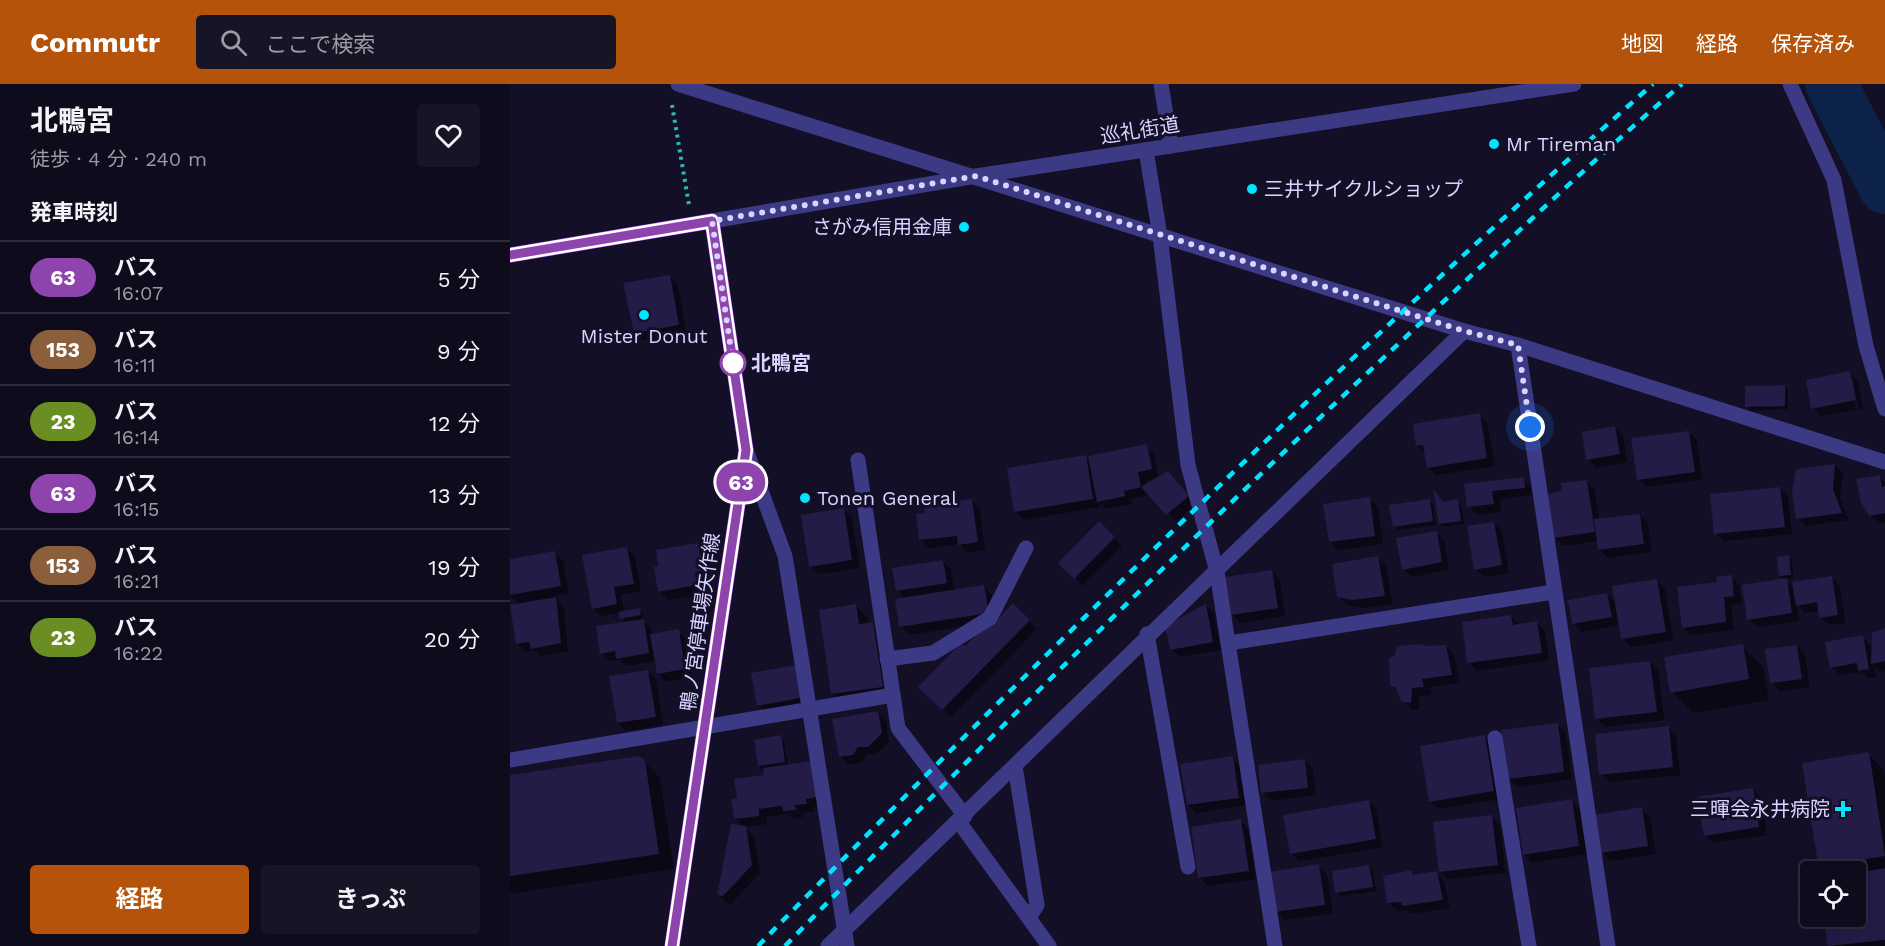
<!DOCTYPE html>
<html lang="ja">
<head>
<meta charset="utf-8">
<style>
  :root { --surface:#0e0b1c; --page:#171425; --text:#f1f3f6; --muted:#9b9ba3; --line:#2e2b3b; --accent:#b45309 }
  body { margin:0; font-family:"Work Sans","Noto Sans JP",sans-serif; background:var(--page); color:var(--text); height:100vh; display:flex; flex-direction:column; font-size:22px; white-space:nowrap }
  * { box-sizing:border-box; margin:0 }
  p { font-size:20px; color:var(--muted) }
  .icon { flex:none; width:33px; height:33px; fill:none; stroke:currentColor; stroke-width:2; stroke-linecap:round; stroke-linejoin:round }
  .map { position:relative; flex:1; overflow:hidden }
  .details { display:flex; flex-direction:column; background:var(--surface); width:510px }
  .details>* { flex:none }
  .badge { padding:0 12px; border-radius:20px; font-size:21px; line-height:39px }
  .controls { position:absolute; left:1290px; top:777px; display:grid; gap:12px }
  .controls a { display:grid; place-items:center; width:66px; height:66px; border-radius:6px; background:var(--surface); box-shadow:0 6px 24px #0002,0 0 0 2px var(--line); font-size:30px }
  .you { position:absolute; width:30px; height:30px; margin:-15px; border:4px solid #fff; border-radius:50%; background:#1a73e8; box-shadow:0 0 0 9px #1a73e833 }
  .map>.badge { position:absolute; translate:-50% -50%; box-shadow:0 0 0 3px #fff }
  h2 { padding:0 30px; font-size:22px; line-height:54px }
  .round { display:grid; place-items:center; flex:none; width:63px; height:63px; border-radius:6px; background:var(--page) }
  .overview { display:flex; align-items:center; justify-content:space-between; height:102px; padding:0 30px }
  h1 { font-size:28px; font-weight:700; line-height:45px }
  .primary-button { display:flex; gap:12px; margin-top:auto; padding:12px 30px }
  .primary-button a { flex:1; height:69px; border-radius:6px; background:var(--accent); color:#fff; font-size:24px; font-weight:700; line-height:69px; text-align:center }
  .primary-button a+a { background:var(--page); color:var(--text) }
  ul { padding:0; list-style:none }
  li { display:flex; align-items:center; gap:18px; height:72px; padding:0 30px; border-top:2px solid var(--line) }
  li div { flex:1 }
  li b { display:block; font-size:22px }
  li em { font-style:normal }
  li .badge { min-width:66px; font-weight:700; text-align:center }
  header { display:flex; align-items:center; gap:36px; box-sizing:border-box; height:84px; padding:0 30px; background:var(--accent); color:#fff }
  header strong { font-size:28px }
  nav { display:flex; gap:33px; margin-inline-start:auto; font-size:21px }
  .search { width:420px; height:54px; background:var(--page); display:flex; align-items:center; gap:15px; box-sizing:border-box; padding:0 21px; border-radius:6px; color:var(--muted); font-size:22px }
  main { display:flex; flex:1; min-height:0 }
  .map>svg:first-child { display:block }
  .shadow { fill:#0007; fill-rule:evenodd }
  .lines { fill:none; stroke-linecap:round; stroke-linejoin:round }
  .river { stroke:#0c2248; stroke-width:52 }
  .building { fill:#241b47 }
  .path { stroke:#2fb8b0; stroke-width:4; stroke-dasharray:3 4.5; stroke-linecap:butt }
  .minor { stroke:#3d3a85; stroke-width:15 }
  .major { stroke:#c25bff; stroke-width:15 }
  .rail { stroke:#00e5ff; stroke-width:4.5; stroke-dasharray:9 8; stroke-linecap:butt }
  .line-casing { stroke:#fff; stroke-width:14 }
  .line { stroke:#8e44ad; stroke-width:9 }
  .walk { stroke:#d9d4ff; stroke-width:6; stroke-dasharray:0 10.8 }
  .poi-dot { fill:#00e5ff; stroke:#130f26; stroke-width:2 }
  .stop-dot { fill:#fff; stroke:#8e44ad; stroke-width:3 }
  .labels { text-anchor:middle; stroke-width:6; stroke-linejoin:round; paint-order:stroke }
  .street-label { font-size:20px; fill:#d9d4ff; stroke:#130f26 }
  .poi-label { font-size:20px; fill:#d9d4ff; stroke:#130f26; text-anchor:start }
  .stop-label { font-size:20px; font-weight:bold; fill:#d9d4ff; stroke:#130f26; text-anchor:start }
</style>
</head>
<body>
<header>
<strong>Commutr</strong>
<div class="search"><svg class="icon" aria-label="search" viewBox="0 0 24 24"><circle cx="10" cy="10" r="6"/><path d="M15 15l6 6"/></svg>ここで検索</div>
<nav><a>地図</a><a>経路</a><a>保存済み</a></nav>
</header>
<main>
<section class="details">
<div class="overview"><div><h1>北鴨宮</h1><p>徒歩 · 4 分 · 240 m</p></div><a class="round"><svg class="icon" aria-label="heart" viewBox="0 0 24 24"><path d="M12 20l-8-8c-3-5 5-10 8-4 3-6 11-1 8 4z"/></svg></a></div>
<h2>発車時刻</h2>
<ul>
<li><span class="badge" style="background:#8e44ad;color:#fff">63</span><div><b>バス</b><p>16:07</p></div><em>5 分</em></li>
<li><span class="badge" style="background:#8b5e3c;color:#fff">153</span><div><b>バス</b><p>16:11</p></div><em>9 分</em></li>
<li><span class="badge" style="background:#6b8e23;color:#fff">23</span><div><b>バス</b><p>16:14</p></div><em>12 分</em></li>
<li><span class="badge" style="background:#8e44ad;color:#fff">63</span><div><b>バス</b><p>16:15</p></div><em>13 分</em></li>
<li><span class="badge" style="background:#8b5e3c;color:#fff">153</span><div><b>バス</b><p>16:21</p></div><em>19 分</em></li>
<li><span class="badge" style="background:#6b8e23;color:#fff">23</span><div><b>バス</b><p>16:22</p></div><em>20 分</em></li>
</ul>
<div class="primary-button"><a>経路</a><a>きっぷ</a></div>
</section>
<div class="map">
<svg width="1375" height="862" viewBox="0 0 1375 862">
  <rect width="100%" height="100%" fill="#130f26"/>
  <g class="shadow">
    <polygon points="159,192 168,201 176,249 133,257 125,248"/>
    <path d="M 1340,289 L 1348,297 L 1353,324 L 1311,332 L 1303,324 ZM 1340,296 L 1343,296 L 1348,323 L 1346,324 Z"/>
    <polygon points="1274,303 1278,306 1278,325 1241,327 1237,323"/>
    <polygon points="969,331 977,339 985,382 926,391 918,383 916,370 907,362"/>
    <polygon points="1104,343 1113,352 1117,378 1086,384 1078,375"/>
    <polygon points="1179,348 1187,356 1192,396 1136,403 1128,395"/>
    <path d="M 636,362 L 644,370 L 649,394 L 658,389 L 686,420 L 666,438 L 640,411 L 621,415 L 622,420 L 597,425 L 589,418 L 590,423 L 514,436 L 505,428 L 575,373 L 581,378 ZM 649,393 L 637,401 L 636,396 Z"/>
    <polygon points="1325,381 1333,389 1330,414 1339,436 1296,442 1288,434"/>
    <polygon points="1370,393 1375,398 1375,439 1369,440 1360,431"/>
    <polygon points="1013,395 1021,403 1022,411 990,415 991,428 967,431 959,422 956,401"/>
    <polygon points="1077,397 1085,406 1089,436 1130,431 1138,439 1142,468 1098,474 1089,466 1088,457 1053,462 1045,454 1054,408"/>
    <polygon points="1270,404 1278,412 1282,450 1214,457 1206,449"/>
    <polygon points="859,414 868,423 873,460 828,466 820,458"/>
    <polygon points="462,416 470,425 475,466 457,469 449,460 419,464 411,456"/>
    <polygon points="919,416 923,420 926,441 888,446 884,442"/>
    <polygon points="947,417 951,421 954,440 934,443 930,440 933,419"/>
    <polygon points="334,426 342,434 350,484 309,490 301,482"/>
    <polygon points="589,439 612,462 573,502 550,479"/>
    <polygon points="984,439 992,447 999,489 974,493 965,485"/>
    <polygon points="926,448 934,456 939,486 901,493 893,485"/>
    <polygon points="187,460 195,469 200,495 192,496 194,509 158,516 149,507"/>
    <polygon points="116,464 125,473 131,507 111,511 114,528 129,526 133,530 132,535 141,545 142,551 168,547 176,555 183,593 156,598 148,590 146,577 116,582 110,576 100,577 92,569 116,539 110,529 91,532 83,524"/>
    <polygon points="45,469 53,477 59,510 44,512 54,523 58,567 30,572 24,566 15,568 7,560 10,521 0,511 0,477"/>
    <polygon points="1279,473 1282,477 1284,494 1275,495 1285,505 1321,493 1330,502 1335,539 1319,541 1310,533 1310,527 1295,529 1287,520 1289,537 1247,543 1239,535 1275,496 1270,492"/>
    <polygon points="867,474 876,482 883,520 852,524 837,521 828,512"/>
    <polygon points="433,477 441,485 444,507 474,503 482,511 486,537 399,551 391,542 396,515 388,506"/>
    <polygon points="761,487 770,495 775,532 731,539 722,531"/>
    <polygon points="1221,492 1229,501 1232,520 1221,521 1224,546 1181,551 1173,543 1208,500"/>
    <polygon points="1146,496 1155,505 1163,556 1121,563 1113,554 1110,541 1072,548 1064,539 1097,510 1107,520"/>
    <polygon points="503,521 527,545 441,633 410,603"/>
    <polygon points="696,521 704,529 710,566 669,573 661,565"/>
    <polygon points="346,522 358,534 359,540 363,540 375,552 384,615 335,622 322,610"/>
    <polygon points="1001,532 1009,541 1027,539 1035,547 1039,576 967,587 959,579"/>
    <polygon points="1375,545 1375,587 1370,588 1364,582 1366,593 1358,594 1351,588 1330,591 1322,583 1352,553 1363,564 1363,550"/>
    <polygon points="936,562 944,571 950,599 920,603 922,611 909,612 909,626 902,626 881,601 887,572"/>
    <polygon points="1232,562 1253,583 1259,616 1183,629 1162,608"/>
    <polygon points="1287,562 1295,571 1300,603 1270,607 1262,599"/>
    <polygon points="1139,578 1148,586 1154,636 1095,643 1087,635"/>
    <polygon points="284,583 298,622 256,630 248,621"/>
    <polygon points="138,587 146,596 153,641 116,647 108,639"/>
    <polygon points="367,628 376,636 379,658 366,670 356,671 352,679 338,681 330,672"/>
    <polygon points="1048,640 1056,649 1062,695 1007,703 999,694"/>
    <polygon points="1158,643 1166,651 1170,691 1099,698 1091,690"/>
    <polygon points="270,653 274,657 278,682 313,721 303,723 304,727 293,729 293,733 283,735 278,730 256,733 257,740 235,743 244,752 250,789 221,820 217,819 208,811 234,743 226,735 229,715 256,692 250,682"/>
    <polygon points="974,653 982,661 991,715 928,725 920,717"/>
    <polygon points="1358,670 1374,686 1375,693 1375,862 1319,862 1315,832 1346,832 1347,795 1346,788 1318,788 1309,779"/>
    <polygon points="722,674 731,682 736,721 686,729 678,721"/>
    <polygon points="134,677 150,694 164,785 0,810 0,693"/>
    <polygon points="795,677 803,685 806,711 761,717 753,708"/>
    <polygon points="1243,705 1251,714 1257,751 1203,759 1195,751"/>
    <polygon points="858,717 866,725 873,763 789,777 781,769"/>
    <polygon points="1061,717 1070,725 1077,770 1022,779 1014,771"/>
    <polygon points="1131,725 1140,733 1146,770 1101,777 1093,769"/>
    <polygon points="982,733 990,741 996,789 938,795 930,787"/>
    <polygon points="730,736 738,745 746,795 698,802 690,794"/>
    <polygon points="809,782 817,790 823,829 775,836 767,828"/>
    <polygon points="859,783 863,787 866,807 830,812 826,808"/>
    <polygon points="902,788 906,792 926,789 934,797 940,824 901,830 898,826 887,827 879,819"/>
  </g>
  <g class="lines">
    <polyline class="river" points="1321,0 1375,104"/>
  </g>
  <g class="building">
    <polygon points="160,191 169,241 124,249 113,199"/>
    <polygon points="1340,287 1346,316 1301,325 1296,296"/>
    <polygon points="1275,301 1275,322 1235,323 1235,302"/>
    <polygon points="970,329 977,374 917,384 913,361 906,362 903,340"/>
    <polygon points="1105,342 1110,370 1076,376 1072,348"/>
    <polygon points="1179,347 1185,388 1127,396 1121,354"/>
    <polygon points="637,360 642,385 628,388 631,403 614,407 615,412 587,418 578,372"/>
    <polygon points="576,371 583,415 504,428 497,384"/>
    <polygon points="1325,380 1323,405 1332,429 1286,435 1282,408 1286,385"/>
    <polygon points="658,387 679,412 656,431 631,403"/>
    <polygon points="1370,391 1372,403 1375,402 1375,429 1359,432 1351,418 1346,395"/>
    <polygon points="1014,393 1015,404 982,407 984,420 957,423 954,400"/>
    <polygon points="1077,396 1085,448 1043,454 1037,410 1052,407 1051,399"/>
    <polygon points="1270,403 1275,443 1204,450 1200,410"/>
    <polygon points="923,405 933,418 948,415 951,437 929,440"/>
    <polygon points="860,413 865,452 819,458 813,420"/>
    <polygon points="462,415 468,458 448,461 447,452 409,456 406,430 415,429 414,421"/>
    <polygon points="920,415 923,437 883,443 879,421"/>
    <polygon points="334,424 342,476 299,483 291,431"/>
    <polygon points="1130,430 1134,460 1088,466 1084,435"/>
    <polygon points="589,437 605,453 564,495 548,479"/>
    <polygon points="984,438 992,481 964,486 957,442"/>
    <polygon points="927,447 932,478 892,486 886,454"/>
    <polygon points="188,459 193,487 185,488 187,501 148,508 144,483 148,482 146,466"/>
    <polygon points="117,463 124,500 104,503 107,520 82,525 72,471"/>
    <polygon points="45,467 51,502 0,511 0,475"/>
    <polygon points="1279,471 1281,491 1269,492 1267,473"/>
    <polygon points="868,472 875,512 842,516 827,513 822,480"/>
    <polygon points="433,476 437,499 386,507 382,484"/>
    <polygon points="762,486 768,524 721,531 715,493"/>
    <polygon points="1222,491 1224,512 1214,513 1216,538 1172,544 1167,503 1207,498 1206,493"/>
    <polygon points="1322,492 1328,531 1309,534 1307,518 1286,522 1282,498"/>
    <polygon points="1277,494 1282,529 1237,536 1232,501"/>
    <polygon points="1147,495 1156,548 1111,555 1102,502"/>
    <polygon points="474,501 479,529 389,543 385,515"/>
    <polygon points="1097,509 1102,533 1062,540 1058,516"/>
    <polygon points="46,513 51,559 21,565 19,558 6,560 0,521"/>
    <polygon points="503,519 520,536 432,626 408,603 450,560 456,562 474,542 485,538"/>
    <polygon points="346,520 349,540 363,538 373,603 321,610 309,526"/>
    <polygon points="696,520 703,558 660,566 655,542"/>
    <polygon points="130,524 131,531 110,535 108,528"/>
    <polygon points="1001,531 1003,541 1027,537 1032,569 957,579 952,538"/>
    <polygon points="134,535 139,569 106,575 105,567 90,570 86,542"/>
    <polygon points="1375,544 1375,577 1361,580 1362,549"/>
    <polygon points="169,545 175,585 147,590 140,550"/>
    <polygon points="1353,551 1359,585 1348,587 1347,579 1320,584 1315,558"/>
    <polygon points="914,560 916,562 936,561 942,591 912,595 914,603 902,604 901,619 892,618 885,603 880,602 879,574 885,571 887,562"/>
    <polygon points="1233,560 1239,595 1160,609 1154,573"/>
    <polygon points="1287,561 1292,595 1260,599 1255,565"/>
    <polygon points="1140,577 1147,628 1085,635 1079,584"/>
    <polygon points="285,581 291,614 247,622 241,589"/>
    <polygon points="138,586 146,633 107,639 99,592"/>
    <polygon points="368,627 372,649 358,663 348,663 343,671 329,673 322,635"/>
    <polygon points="1048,639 1054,688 997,695 991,646"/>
    <polygon points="1159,642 1163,683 1089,691 1085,650"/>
    <polygon points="271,651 275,678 248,682 244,656"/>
    <polygon points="975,651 984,707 919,718 910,662"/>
    <polygon points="1359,668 1375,772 1356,775 1358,787 1375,784 1375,856 1318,862 1313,832 1346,832 1346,788 1342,775 1308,780 1292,679"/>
    <polygon points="129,672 135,676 149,770 0,792 0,691"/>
    <polygon points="723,672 729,714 677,721 670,680"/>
    <polygon points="795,675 798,704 751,709 748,681"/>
    <polygon points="301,677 306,713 296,715 297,720 285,721 286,726 273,727 272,722 249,725 249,732 224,735 221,715 227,714 224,695 254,691 253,684"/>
    <polygon points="1243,704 1249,743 1194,752 1187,713"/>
    <polygon points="1062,715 1069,762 1013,771 1006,724"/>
    <polygon points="859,716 866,755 780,770 773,731"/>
    <polygon points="1132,723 1138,762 1091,769 1085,731"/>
    <polygon points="982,731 988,781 929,788 923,738"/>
    <polygon points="731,735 739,787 688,794 681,743"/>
    <polygon points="221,740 236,742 242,781 213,812 207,811"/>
    <polygon points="809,780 815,821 765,828 759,788"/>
    <polygon points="859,781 863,803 825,809 822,787"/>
    <polygon points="902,786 903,791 927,787 933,816 892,822 891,818 877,819 873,792"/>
  </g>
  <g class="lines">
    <polyline class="path" points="162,21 179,121"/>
    <g class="minor">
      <polyline points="168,0 954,247 1008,261 1375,378"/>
      <polyline points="651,0 661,62"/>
      <polyline points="1280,0 1324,96 1356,262 1375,325"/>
      <polyline points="636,66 650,152 678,381 707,488 765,862"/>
      <polyline points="202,137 466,92 1064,0"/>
      <polyline points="1008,261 1098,862"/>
      <polyline points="236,366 275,472 337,862"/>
      <polyline points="348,376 388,644 455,732"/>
      <polyline points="637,550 678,783"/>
      <polyline points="719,559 1043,508"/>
      <polyline points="377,575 423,569 480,534 516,464"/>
      <polyline points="985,654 1019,862"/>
      <polyline points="0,676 383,611"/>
      <polyline points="505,682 527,821 519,834"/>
      <polyline points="449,738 539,862"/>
      <polyline points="318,862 954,247"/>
    </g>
    <polyline class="major" points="0,171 202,137 236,366 162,862"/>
    <g class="rail">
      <path d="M 248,862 C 537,566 833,274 1143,0"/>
      <path d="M 275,862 C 479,653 687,448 900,249 C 990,165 1078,80 1172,0"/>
    </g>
  </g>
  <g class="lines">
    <defs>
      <polyline id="line" points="0,171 202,137 236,366 162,862"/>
    </defs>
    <use href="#line" class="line-casing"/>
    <use href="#line" class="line"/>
    <polyline class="walk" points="223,279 202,137 466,92 954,247 1008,261 1020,343"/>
  </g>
  <g class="poi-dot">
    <circle cx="984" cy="60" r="6"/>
    <circle cx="742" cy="105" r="6"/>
    <circle cx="454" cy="143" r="6"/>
    <circle cx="134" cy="231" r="6"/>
    <circle cx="295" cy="414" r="6"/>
    <path d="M1330 716h6v6h6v6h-6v6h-6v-6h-6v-6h6z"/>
  </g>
  <circle class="stop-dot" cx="223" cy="279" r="12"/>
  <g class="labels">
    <g class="street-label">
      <text transform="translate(630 46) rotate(-9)" y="7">巡礼街道</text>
      <text transform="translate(190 538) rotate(-82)" y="7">鴨ノ宮停車場矢作線</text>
    </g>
    <g class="poi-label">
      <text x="996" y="67">Mr Tireman</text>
      <text x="754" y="112">三井サイクルショップ</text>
      <text x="442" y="150" text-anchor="end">さがみ信用金庫</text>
      <text x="134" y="259" text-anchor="middle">Mister Donut</text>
      <text x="307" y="421">Tonen General</text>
      <text x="1320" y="732" text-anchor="end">三暉会永井病院</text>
    </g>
    <g class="stop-label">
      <text x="241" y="286">北鴨宮</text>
    </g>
  </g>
</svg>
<div class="controls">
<a><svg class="icon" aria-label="locate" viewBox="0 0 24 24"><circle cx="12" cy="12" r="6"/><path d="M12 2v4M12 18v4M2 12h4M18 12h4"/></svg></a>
</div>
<div class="you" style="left:1020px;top:343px"></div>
<b class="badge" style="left:231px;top:398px;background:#8e44ad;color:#fff">63</b>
</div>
</main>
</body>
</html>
